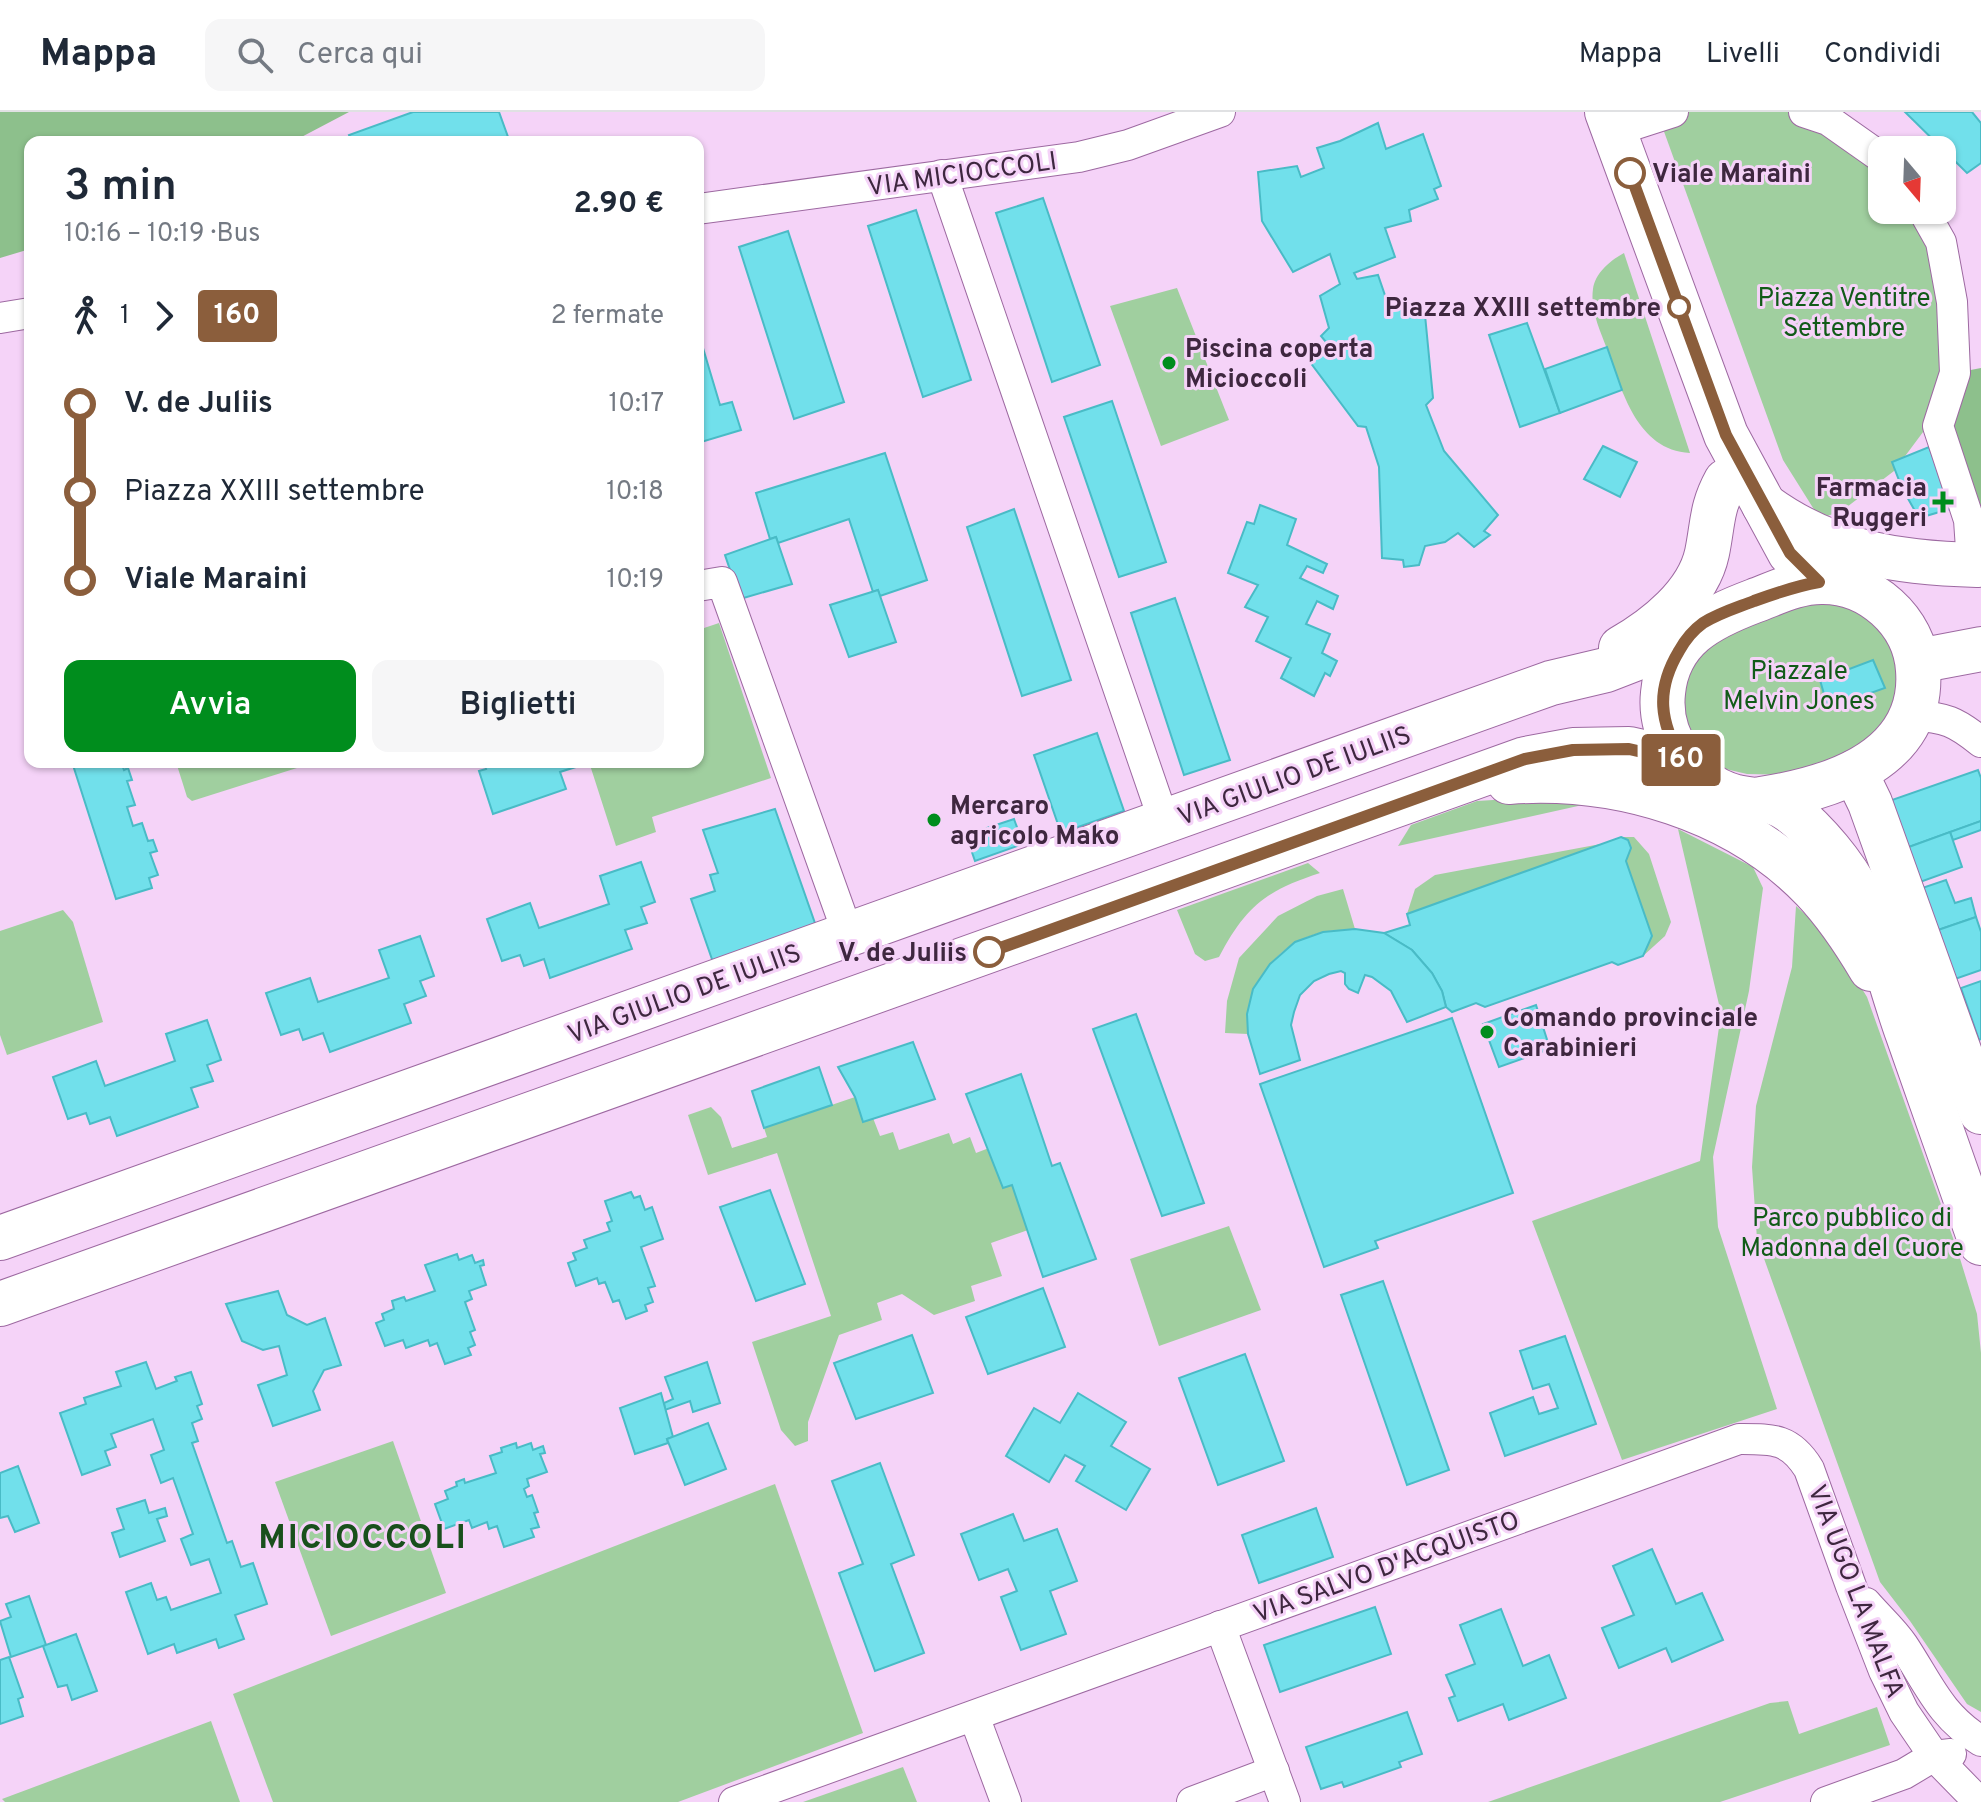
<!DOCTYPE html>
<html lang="it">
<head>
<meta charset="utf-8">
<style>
  :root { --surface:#fff; --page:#f6f6f7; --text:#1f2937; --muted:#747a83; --line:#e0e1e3; --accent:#008d1d }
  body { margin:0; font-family:Overpass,sans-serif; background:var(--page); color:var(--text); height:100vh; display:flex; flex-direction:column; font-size:30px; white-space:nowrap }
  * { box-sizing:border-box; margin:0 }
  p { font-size:26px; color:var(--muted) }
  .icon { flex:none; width:44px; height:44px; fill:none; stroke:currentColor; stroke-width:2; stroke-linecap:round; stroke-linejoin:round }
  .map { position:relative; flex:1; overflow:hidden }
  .sheet { position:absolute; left:24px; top:24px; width:680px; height:632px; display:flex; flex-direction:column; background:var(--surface); border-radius:16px; box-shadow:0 2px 6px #0004 }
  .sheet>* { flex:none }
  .badge { padding:0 16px; border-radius:6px; font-size:28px; line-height:52px }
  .needle { width:52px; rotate:161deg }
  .tools { position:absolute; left:1868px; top:24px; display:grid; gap:16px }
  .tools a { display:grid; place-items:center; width:88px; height:88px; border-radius:16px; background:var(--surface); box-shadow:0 2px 6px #0004; font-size:40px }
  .map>.badge { position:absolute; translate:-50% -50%; box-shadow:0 0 0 4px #fff }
  .legs { display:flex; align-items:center; gap:12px; height:88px; padding:0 40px; font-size:26px }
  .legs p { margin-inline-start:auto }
  .overview { display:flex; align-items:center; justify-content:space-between; height:136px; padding:0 40px }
  h1 { font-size:44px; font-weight:600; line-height:60px }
  .primary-button { display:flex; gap:16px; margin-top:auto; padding:16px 40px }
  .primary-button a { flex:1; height:92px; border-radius:16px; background:var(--accent); color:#fff; font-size:32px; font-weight:600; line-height:92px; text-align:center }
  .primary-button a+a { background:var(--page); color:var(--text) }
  ul { padding:0 40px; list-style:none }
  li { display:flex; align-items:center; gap:28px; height:88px; font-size:30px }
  li i { display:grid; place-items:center; width:12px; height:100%; margin:0 10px; background:currentColor }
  li i::after { content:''; width:20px; height:20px; margin:-10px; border:6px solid; border-radius:50%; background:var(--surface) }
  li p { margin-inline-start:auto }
  li:first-child i { background:linear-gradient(#0000 50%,currentColor 0) }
  li:last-child i { background:linear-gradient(currentColor 50%,#0000 0) }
  header { display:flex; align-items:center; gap:48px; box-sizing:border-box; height:112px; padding:0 40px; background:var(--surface); border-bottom:2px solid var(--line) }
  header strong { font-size:38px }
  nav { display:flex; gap:44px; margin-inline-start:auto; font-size:28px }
  .search { width:560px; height:72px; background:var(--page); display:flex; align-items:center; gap:20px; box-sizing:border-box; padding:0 28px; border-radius:16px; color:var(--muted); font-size:30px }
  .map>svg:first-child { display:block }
  .green { fill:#a0cf9f }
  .forest { fill:#8dc08c }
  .building { fill:#71e0eb; stroke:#49bbc6; stroke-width:2 }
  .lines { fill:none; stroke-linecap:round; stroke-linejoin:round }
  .minor-casing { stroke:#9d69a1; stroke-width:32 }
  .secondary-casing { stroke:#9d69a1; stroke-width:46 }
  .minor { stroke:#fff; stroke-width:30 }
  .secondary { stroke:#fff; stroke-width:44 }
  .line-1-casing { stroke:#fff; stroke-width:18 }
  .line-1 { stroke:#8b5e3c; stroke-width:12 }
  .stop-1-dot { fill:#fff; stroke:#8b5e3c; stroke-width:4 }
  .poi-dot { fill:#008d1d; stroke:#f5d3f8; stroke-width:3 }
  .labels { text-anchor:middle; stroke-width:6; stroke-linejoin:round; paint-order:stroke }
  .street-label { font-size:26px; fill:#3e273f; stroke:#f5d3f8 }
  .stop-label { font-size:26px; font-weight:bold; fill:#3e273f; stroke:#f5d3f8; text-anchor:end }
  .park-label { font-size:26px; fill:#115b18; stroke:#f5d3f8 }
  .poi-label { font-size:26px; font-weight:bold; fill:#3e273f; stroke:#f5d3f8; text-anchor:start }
  .district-label { font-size:34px; font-weight:bold; letter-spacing:2px; fill:#19501c; stroke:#f5d3f8 }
</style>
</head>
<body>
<header>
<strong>Mappa</strong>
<div class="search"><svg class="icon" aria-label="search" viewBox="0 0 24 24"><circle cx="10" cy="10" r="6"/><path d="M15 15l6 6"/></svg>Cerca qui</div>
<nav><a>Mappa</a><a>Livelli</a><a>Condividi</a></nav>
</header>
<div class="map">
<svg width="1981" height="1690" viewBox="0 0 1981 1690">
  <rect width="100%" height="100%" fill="#f5d3f8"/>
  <g class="green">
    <polygon points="1673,0 1804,0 1882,46 1882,98 1923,98 1955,261 1929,312 1894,359 1843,398 1820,407 1783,348 1658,3"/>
    <path d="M 1624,141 L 1690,341 C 1637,338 1622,279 1607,237 C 1600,218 1590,198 1593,177 C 1595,161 1611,148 1624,141 Z"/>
    <polygon points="1177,176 1229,308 1161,334 1110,194"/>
    <polygon points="1819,486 1879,507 1902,553 1898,590 1880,618 1848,646 1790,663 1747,662 1717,655 1694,638 1679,582 1695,542 1722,519"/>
    <polygon points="719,511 771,666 652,705 656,720 616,734 589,650 698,650 698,518"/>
    <polygon points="176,650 316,650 192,689 187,685"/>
    <polygon points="1526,686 1587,692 1398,734 1411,713 1477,689"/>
    <polygon points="1678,717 1753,755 1763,776 1749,879 1713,1045 1718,1115 1777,1297 1622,1348 1532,1109 1700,1049 1721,901"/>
    <polygon points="1621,725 1634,725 1649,742 1671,810 1665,824 1643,844 1652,824 1626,749 1631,735 1628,728"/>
    <polygon points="1606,731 1407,802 1415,777 1435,763"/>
    <path d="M 1308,751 L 1320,761 C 1265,779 1246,794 1219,845 L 1205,849 L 1195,842 L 1177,798 Z"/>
    <path d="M 1343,777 L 1355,817 C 1345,818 1333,818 1323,820 C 1275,831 1245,874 1248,922 L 1225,921 L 1227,889 L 1239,846 L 1278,804 L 1317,784 Z"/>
    <polygon points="1796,794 1830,825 1867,885 1958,1140 1977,1202 1981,1241 1981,1600 1967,1592 1910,1509 1880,1470 1757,1127 1752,1055 1756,994 1792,855"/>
    <polygon points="63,798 73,810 103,910 7,943 0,923 0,819"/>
    <polygon points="855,985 863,1009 873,1006 880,1024 893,1020 899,1038 949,1021 953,1032 970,1025 976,1041 989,1036 1003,1076 1012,1073 1028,1118 991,1131 1002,1164 971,1174 975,1189 934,1203 902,1182 877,1191 882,1208 839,1223 808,1310 808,1329 795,1334 781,1318 752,1230 831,1204 777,1041 708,1063 688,1003 711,995 721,1005 732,1036 767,1025 764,1016"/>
    <polygon points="1229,1114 1261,1198 1159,1234 1130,1147"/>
    <polygon points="393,1329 446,1481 331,1524 275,1370"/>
    <polygon points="775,1372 863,1621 678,1690 273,1690 233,1582"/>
    <polygon points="1788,1589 1799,1622 1877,1595 1890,1633 1720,1690 1488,1690 1770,1591"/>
    <polygon points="211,1609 240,1690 5,1690 2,1687"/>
    <polygon points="903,1655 917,1690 803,1690"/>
  </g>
  <g class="forest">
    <polygon points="0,0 349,0 292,30 30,30 30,137 0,146"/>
    <polygon points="1981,256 1981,406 1949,310 1955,261"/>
  </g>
  <g class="building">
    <polygon points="413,0 499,0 508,25 494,30 352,30 349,23"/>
    <polygon points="1905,0 1972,0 1981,11 1981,51 1967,61"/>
    <polygon points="1378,11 1386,37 1423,22 1441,74 1434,77 1438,87 1409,98 1411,109 1385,116 1395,145 1354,161 1357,167 1378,163 1388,192 1401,194 1404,201 1425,203 1433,286 1426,293 1444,339 1498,403 1484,419 1490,423 1474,435 1458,421 1445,430 1425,434 1419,453 1404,455 1403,448 1382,446 1379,355 1366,315 1358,314 1310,250 1326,230 1321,224 1329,216 1320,184 1340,172 1330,142 1293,160 1262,109 1258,60 1297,54 1301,65 1324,56 1317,36 1340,29"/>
    <polygon points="1043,86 1100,253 1052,270 996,101"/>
    <polygon points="916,98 971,268 923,285 868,114"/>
    <polygon points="788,119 844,290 794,307 739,135"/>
    <polygon points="1527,211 1560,301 1520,315 1489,223"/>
    <polygon points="700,226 720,293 732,290 741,318 698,331"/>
    <polygon points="1607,235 1622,278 1560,301 1545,257"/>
    <polygon points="1112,289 1166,450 1119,465 1064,305"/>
    <polygon points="1603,334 1637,350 1620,385 1584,367"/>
    <polygon points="1929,335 1953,396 1919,406 1902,376 1892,350"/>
    <polygon points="885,341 927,468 880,484 878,478 873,480 849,407 778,431 776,425 770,427 756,381"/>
    <polygon points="1260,393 1296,407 1287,433 1327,452 1323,461 1307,454 1300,466 1338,484 1333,497 1317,489 1306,512 1330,522 1322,541 1337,549 1330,564 1325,561 1314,584 1281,566 1291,546 1256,529 1268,505 1245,495 1258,473 1228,461 1247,410 1254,412"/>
    <polygon points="1014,397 1071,568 1022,584 967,415"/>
    <polygon points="776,425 792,472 740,487 725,443"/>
    <polygon points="878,478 896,530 849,545 830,493"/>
    <polygon points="1175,486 1230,648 1184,663 1131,501"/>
    <polygon points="1873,548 1885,576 1828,596 1820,568"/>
    <polygon points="1097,621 1124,699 1061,721 1034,643"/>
    <polygon points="72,650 121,650 124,658 128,656 132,668 127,669 135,693 127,695 133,714 142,711 148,729 153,728 157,739 150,741 158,763 149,766 152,776 116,787"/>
    <polygon points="484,650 578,650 579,654 560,660 566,677 493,702 479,659 486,657"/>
    <polygon points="1978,658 1981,666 1981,709 1906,736 1889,689"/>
    <polygon points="775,697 817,817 714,853 691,787 715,779 710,763 718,761 703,718"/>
    <polygon points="1014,707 1023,732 975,749 966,723"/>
    <polygon points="1981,709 1981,718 1953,728 1950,720"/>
    <polygon points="1950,720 1962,755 1920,770 1906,736"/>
    <polygon points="1621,725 1628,728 1631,736 1626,749 1652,824 1643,844 1618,853 1612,850 1485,895 1476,891 1452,900 1446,895 1442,879 1432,861 1412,838 1384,821 1410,813 1407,802"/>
    <polygon points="641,750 655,790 641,795 647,811 625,818 632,837 550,866 544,847 524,854 520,843 502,849 487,807 530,791 539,816 609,792 600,764"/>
    <polygon points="1946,768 1955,791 1971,786 1976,805 1938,818 1922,776"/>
    <polygon points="1976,805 1981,820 1981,858 1955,867 1938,818"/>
    <polygon points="1355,817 1384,821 1412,838 1432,861 1442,879 1446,895 1407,910 1391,879 1372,865 1365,863 1358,881 1349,877 1345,872 1345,861 1341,859 1329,862 1314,869 1300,883 1294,900 1291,913 1300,948 1260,962 1248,922 1247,902 1253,877 1270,852 1295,830 1323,820"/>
    <polygon points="420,824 434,864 420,869 426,884 404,892 411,911 330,940 323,921 303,928 299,917 281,923 266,881 310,866 318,890 389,866 379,838"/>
    <polygon points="1981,869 1981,927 1979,928 1961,876"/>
    <polygon points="1536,893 1550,937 1499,955 1483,912"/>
    <polygon points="1136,902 1204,1091 1162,1104 1093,917"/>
    <polygon points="1452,906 1513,1081 1375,1129 1378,1136 1324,1155 1260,972"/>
    <polygon points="207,908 221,948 207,953 213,969 191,976 198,995 117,1024 110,1005 90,1012 86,1001 68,1007 53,965 96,949 105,974 175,949 166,922"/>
    <polygon points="913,930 935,987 863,1010 855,985 838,955"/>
    <polygon points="819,955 832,993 764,1016 752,979"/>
    <polygon points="1021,962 1052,1054 1060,1051 1096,1147 1043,1165 1012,1073 1003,1076 966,982"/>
    <polygon points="770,1078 805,1172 756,1189 720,1095"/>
    <polygon points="631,1080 634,1086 640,1084 645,1098 652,1095 663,1127 641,1135 655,1174 648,1176 653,1190 645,1193 647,1199 626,1207 619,1188 613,1190 605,1170 599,1172 597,1166 576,1174 568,1151 576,1148 573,1141 587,1136 584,1128 610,1119 607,1111 612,1109 605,1089"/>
    <polygon points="457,1142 459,1148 472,1143 475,1151 483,1148 484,1153 480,1154 486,1173 469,1179 472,1187 465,1190 475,1218 470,1220 475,1233 468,1236 471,1243 445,1252 437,1231 430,1234 428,1228 406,1236 403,1228 385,1234 376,1211 384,1208 382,1202 394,1197 392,1189 404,1185 406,1189 435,1179 425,1153"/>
    <polygon points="1383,1169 1449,1358 1407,1373 1341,1183"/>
    <polygon points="1043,1176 1065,1235 988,1262 966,1205"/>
    <polygon points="278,1179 287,1203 307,1213 325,1206 341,1253 324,1258 313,1279 320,1298 273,1314 258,1273 287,1263 279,1234 263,1238 242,1229 226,1192"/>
    <polygon points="912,1223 933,1281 856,1307 834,1251"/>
    <polygon points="1565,1224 1596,1312 1505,1344 1490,1301 1533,1285 1539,1302 1558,1296 1549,1272 1533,1277 1520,1239"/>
    <polygon points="1245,1242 1284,1349 1218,1373 1179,1266"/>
    <polygon points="146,1250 156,1277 177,1269 175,1265 191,1260 202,1292 197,1294 202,1307 192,1311 198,1329 192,1331 227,1431 232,1429 241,1455 253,1451 267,1492 235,1503 244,1527 219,1536 216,1527 177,1541 174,1532 148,1542 126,1480 151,1471 157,1488 166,1485 171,1498 221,1481 209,1447 191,1453 181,1427 193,1422 173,1366 161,1371 151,1343 164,1338 153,1307 111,1322 116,1335 105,1339 110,1353 82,1363 60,1301 86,1292 84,1286 121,1274 116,1260"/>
    <polygon points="707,1250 720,1291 693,1300 690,1289 665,1298 664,1291 673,1287 665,1265"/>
    <polygon points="661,1281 673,1325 667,1327 668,1331 635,1342 620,1296"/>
    <polygon points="1078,1281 1126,1310 1111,1334 1150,1357 1126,1398 1076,1369 1085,1354 1065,1343 1049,1370 1006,1344 1034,1296 1060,1311"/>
    <polygon points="708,1311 726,1357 685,1373 667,1327"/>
    <polygon points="516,1331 517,1336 531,1331 533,1338 543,1334 545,1341 540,1342 547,1360 527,1367 529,1374 524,1377 527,1385 532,1383 538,1400 534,1401 539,1415 531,1417 534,1425 504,1435 497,1414 489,1417 487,1410 472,1416 469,1408 444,1417 435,1392 448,1387 445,1379 457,1374 456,1370 464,1367 465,1371 496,1361 490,1344 502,1340 501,1336"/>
    <polygon points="880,1351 914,1443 891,1452 924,1541 875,1559 839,1461 863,1452 832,1369"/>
    <polygon points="18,1354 39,1411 15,1420 8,1404 0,1406 0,1361"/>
    <polygon points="145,1388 149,1401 165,1396 167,1404 157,1407 165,1429 120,1445 112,1421 124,1417 117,1397"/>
    <polygon points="1316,1396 1333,1445 1259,1471 1242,1423"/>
    <polygon points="1013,1402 1024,1429 1057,1417 1077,1469 1050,1479 1066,1522 1021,1538 1001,1485 1017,1479 1008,1457 979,1468 961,1422"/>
    <polygon points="1652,1437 1676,1492 1702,1481 1723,1528 1672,1550 1666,1536 1619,1556 1602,1516 1634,1503 1613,1454"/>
    <polygon points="29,1484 46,1533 11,1545 0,1509 11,1505 6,1492"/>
    <polygon points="1375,1495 1391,1542 1280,1580 1264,1533"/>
    <polygon points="1501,1497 1523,1554 1549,1543 1566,1586 1509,1608 1503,1592 1458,1609 1449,1586 1455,1584 1446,1563 1475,1552 1460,1513"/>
    <polygon points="76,1522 97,1579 72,1588 67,1573 58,1575 43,1534"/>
    <polygon points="9,1545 23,1585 18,1587 23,1604 0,1612 0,1548"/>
    <polygon points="1407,1600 1422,1642 1399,1650 1401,1655 1344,1675 1342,1670 1321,1677 1306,1635"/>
  </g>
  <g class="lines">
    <defs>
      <g id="minor">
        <polyline points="1804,0 1828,8 1882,46"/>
        <polyline points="1614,19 1673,0"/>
        <polyline points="942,63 1164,709"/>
        <polyline points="698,97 1079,45 1128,33 1220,0"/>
        <polyline points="1923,98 1941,130 1952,190 1955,261 1938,314 1969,408 1971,437 1977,453"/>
        <polyline points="0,206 30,201"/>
        <polyline points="698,474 722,470 848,822"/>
        <path d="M 1913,603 C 1946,606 1955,609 1981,630"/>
        <path d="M 1866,1491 C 1878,1505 1893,1518 1903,1533 C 1929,1572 1939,1603 1981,1629"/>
        <polyline points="1220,1514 1285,1690"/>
        <polyline points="974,1604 1006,1690"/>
        <path d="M 734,1690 L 1739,1327 C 1773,1327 1790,1326 1809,1357 L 1851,1474 L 1884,1559 L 1904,1600 L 1934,1644 L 1979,1690"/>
        <polyline points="1192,1690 1274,1659"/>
        <polyline points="1826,1690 1904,1662 1934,1644 1951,1642"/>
      </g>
      <g id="secondary">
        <polyline points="1607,0 1726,323 1790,441 1819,470"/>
        <path d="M 1764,393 C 1829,441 1898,451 1977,453"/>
        <path d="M 1621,536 C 1656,516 1698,483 1707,441 C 1713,412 1711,396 1726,369"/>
        <polyline points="1918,549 1981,537"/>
        <polyline points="1855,660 1870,691 1981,1000"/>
        <path d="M 1509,670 C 1618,662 1736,697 1813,777 C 1835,800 1855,830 1871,857"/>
        <path d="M 1761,687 C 1833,676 1925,646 1918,558 C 1915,509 1870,469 1821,470 C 1797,470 1776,481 1754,489 C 1709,506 1668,526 1663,581 C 1658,627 1691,673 1736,685 C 1766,692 1773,683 1800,707 C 1826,731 1853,764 1866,797 C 1883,838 1893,882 1908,923 C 1932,992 1957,1062 1981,1131"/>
        <polyline points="0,1126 1551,571 1606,558 1686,527"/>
        <polyline points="0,1192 1525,647 1573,638 1629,637 1682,649"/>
      </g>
    </defs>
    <use href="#minor" class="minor-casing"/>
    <use href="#secondary" class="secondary-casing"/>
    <use href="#minor" class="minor"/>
    <use href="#secondary" class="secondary"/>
  </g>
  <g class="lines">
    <defs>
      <path id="line-1" d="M 989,840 L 1525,647 L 1573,638 L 1629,637 L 1682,649 C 1660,610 1655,579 1679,539 C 1685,528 1692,519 1703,511 C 1719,501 1736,496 1754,489 C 1776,481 1796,474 1819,470 L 1790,441 L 1726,323 L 1630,61"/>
    </defs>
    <use href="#line-1" class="line-1-casing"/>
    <use href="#line-1" class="line-1"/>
  </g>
  <g class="stop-1-dot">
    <circle cx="1630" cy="61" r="14"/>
    <circle cx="1679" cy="195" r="10"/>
    <circle cx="989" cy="840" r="14"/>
  </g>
  <g class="poi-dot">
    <circle cx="1169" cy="251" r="8"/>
    <path d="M1939 378h8v8h8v8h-8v8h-8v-8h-8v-8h8z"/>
    <circle cx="934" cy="708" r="8"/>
    <circle cx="1487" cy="920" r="8"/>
  </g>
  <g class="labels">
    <g class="street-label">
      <text transform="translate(962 61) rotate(-8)" y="9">VIA MICIOCCOLI</text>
      <text transform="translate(1294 663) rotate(-20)" y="9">VIA GIULIO DE IULIIS</text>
      <text transform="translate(684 881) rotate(-20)" y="9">VIA GIULIO DE IULIIS</text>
      <text transform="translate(1386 1454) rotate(-20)" y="9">VIA SALVO D'ACQUISTO</text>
      <text transform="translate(1857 1479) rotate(69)" y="9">VIA UGO LA MALFA</text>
    </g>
    <g class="stop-label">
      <text x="1652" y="70" text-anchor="start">Viale Maraini</text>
      <text x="1661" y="204">Piazza XXIII settembre</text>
      <text x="967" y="849">V. de Juliis</text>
    </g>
    <g class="park-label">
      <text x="1844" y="194">Piazza Ventitre<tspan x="1844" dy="30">Settembre</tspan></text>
      <text x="1799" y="567">Piazzale<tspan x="1799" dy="30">Melvin Jones</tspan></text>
      <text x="1852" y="1114">Parco pubblico di<tspan x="1852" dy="30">Madonna del Cuore</tspan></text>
    </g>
    <g class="poi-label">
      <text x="1185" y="245">Piscina coperta<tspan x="1185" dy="30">Micioccoli</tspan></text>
      <text x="1927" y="384" text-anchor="end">Farmacia<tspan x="1927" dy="30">Ruggeri</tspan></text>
      <text x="950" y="702">Mercaro<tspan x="950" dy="30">agricolo Mako</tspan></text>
      <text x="1503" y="914">Comando provinciale<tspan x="1503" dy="30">Carabinieri</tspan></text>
    </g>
    <g class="district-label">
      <text x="363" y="1436">MICIOCCOLI</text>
    </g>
  </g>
</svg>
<div class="tools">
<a><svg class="needle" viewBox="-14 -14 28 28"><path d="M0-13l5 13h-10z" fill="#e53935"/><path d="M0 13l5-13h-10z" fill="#747a83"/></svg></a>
</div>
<b class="badge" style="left:1681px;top:648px;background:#8b5e3c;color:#fff">160</b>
<section class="sheet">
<div class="overview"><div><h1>3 min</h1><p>10:16 – 10:19 · Bus</p></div><b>2.90 €</b></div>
<div class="legs"><svg class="icon" aria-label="walk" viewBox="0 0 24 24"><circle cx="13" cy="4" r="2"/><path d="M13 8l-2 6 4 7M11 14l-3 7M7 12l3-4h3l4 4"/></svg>1<svg class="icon" aria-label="forward" viewBox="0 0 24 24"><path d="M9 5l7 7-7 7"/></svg><b class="badge" style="background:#8b5e3c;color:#fff">160</b><p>2 fermate</p></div>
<ul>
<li><i style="color:#8b5e3c"></i><b>V. de Juliis</b><p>10:17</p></li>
<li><i style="color:#8b5e3c"></i><span>Piazza XXIII settembre</span><p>10:18</p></li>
<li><i style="color:#8b5e3c"></i><b>Viale Maraini</b><p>10:19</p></li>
</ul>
<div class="primary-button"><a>Avvia</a><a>Biglietti</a></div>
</section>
</div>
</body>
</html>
